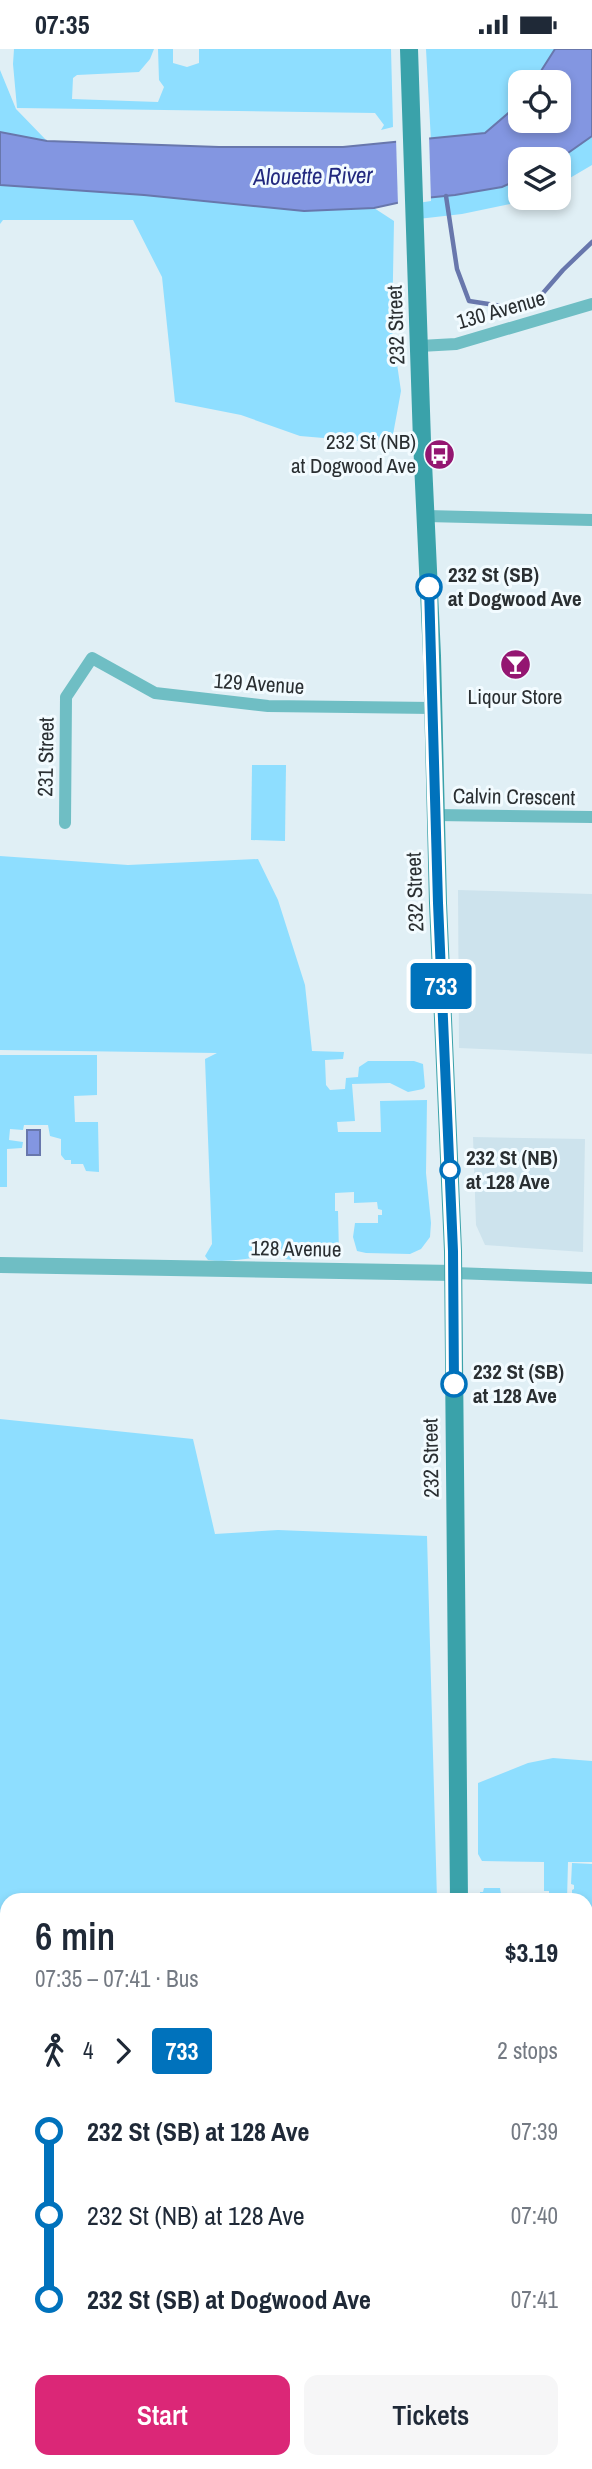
<!DOCTYPE html>
<html lang="en">
<head>
<meta charset="utf-8">
<style>
  :root { --surface:#fff; --page:#f6f6f7; --text:#1f2937; --muted:#747a83; --accent:#db2777 }
  body { margin:0; font-family:"Archivo Narrow",sans-serif; background:var(--page); color:var(--text); height:100vh; display:flex; flex-direction:column; font-size:26px; white-space:nowrap }
  * { box-sizing:border-box; margin:0 }
  p { font-size:23px; color:var(--muted) }
  .icon { flex:none; width:38px; height:38px; fill:none; stroke:currentColor; stroke-width:2; stroke-linecap:round; stroke-linejoin:round }
  .map { position:relative; flex:1; overflow:hidden }
  .side { position:absolute; left:0px; top:1844px; width:593px; height:576px; display:flex; flex-direction:column; background:var(--surface); border-radius:21px 21px 0 0; box-shadow:0 4px 10px #0003 }
  .side>* { flex:none }
  .badge { padding:0 14px; border-radius:5px; font-size:24px; line-height:46px }
  .tools { position:absolute; left:508px; top:21px; display:grid; gap:14px }
  .tools a { display:grid; place-items:center; width:63px; height:63px; border-radius:14px; background:var(--surface); box-shadow:0 4px 10px #0003; font-size:35px }
  .map>.badge { position:absolute; translate:-50% -50%; box-shadow:0 0 0 4px #fff }
  .legs { display:flex; align-items:center; gap:10px; height:77px; padding:0 35px; font-size:23px }
  .legs p { margin-inline-start:auto }
  .headline { display:flex; align-items:center; justify-content:space-between; height:119px; padding:0 35px }
  h1 { font-size:38px; font-weight:600; line-height:52px }
  .cta { display:flex; gap:14px; margin-top:auto; padding:14px 35px }
  .cta a { flex:1; height:80px; border-radius:14px; background:var(--accent); color:#fff; font-size:28px; font-weight:600; line-height:80px; text-align:center }
  .cta a+a { background:var(--page); color:var(--text) }
  ul { padding:0 35px; list-style:none }
  li { display:flex; align-items:center; gap:24px; height:84px; font-size:26px }
  li i { display:grid; place-items:center; width:10px; height:100%; margin:0 9px; background:currentColor }
  li i::after { content:''; width:18px; height:18px; margin:-9px; border:5px solid; border-radius:50%; background:var(--surface) }
  li p { margin-inline-start:auto }
  li:first-child i { background:linear-gradient(#0000 50%,currentColor 0) }
  li:last-child i { background:linear-gradient(currentColor 50%,#0000 0) }
  .status { display:flex; justify-content:space-between; align-items:center; height:49px; padding:0 35px; background:var(--surface); direction:ltr }
  .status svg { height:19px; fill:currentColor }
  .map>svg:first-child { display:block }
  .built { fill:#cde3ed }
  .green { fill:#8edeff; fill-rule:evenodd }
  .water { fill:#8396e1; stroke:#6877ac; stroke-width:2 }
  .pier { fill:#e0eff5 }
  .lines { fill:none; stroke-linecap:round; stroke-linejoin:round }
  .stream { stroke:#6877ac; stroke-width:4.5 }
  .minor { stroke:#6fbec4; stroke-width:12 }
  .tertiary { stroke:#6fbec4; stroke-width:16 }
  .secondary { stroke:#3aa2aa; stroke-width:18 }
  .line-1-casing { stroke:#fff; stroke-width:16 }
  .line-1 { stroke:#0072bc; stroke-width:10 }
  .stop-1-dot { fill:#fff; stroke:#0072bc; stroke-width:3.5 }
  .labels { text-anchor:middle; stroke-width:6; stroke-linejoin:round; paint-order:stroke }
  .street-label { font-size:21px; fill:#2a2f32; stroke:#f2fbff }
  .poi-label { font-size:21px; fill:#2a2f32; stroke:#f2fbff; text-anchor:end }
  .stop-label { font-size:21px; font-weight:bold; fill:#2a2f32; stroke:#f2fbff; text-anchor:start }
  .water-label { font-size:23px; font-style:italic; fill:#22297f; stroke:#f2fbff }
</style>
</head>
<body>
<div class="status"><b>07:35</b><svg viewBox="0 0 49 12"><path d="M0 12V9h3v3zM5 12V6h3v6zM10 12V3h3v9zM15 12V0h3v12zM26 1h20v11H26zM47 4h2v5h-2z"/></svg></div>
<div class="map">
<svg width="592" height="2420" viewBox="0 0 592 2420">
  <rect width="100%" height="100%" fill="#e0eff5"/>
  <g class="built">
    <polygon points="458,841 592,845 592,1005 459,999"/>
    <polygon points="473,1088 585,1090 583,1203 485,1196 476,1176"/>
  </g>
  <g class="green">
    <polygon points="14,0 154,0 150,10 139,23 77,26 73,29 72,50 158,53 164,38 159,31 158,0 173,0 173,14 187,18 199,14 199,0 391,0 393,78 381,81 384,76 375,64 17,59 13,15"/>
    <path d="M 426,0 L 592,0 L 592,116 L 558,136 L 558,110 L 520,110 L 520,149 L 536,149 L 534,150 L 462,165 L 418,170 L 417,149 L 434,148 ZM 520,33 L 558,33 L 558,72 L 520,72 Z"/>
    <polygon points="0,21 16,60 47,92 0,83"/>
    <polygon points="0,136 144,146 304,162 374,159 394,172 392,281 401,342 392,391 359,392 300,387 241,366 175,353 162,228 133,171 3,171 0,175"/>
    <polygon points="252,716 286,716 285,792 251,791"/>
    <path d="M 0,807 L 128,816 L 258,810 L 278,851 L 305,936 L 312,1002 L 344,1003 L 343,1010 L 325,1011 L 326,1036 L 330,1041 L 345,1040 L 346,1029 L 358,1028 L 359,1018 L 368,1012 L 414,1012 L 423,1015 L 425,1038 L 423,1040 L 408,1043 L 390,1034 L 352,1035 L 355,1072 L 337,1073 L 338,1083 L 381,1083 L 380,1052 L 427,1051 L 426,1124 L 431,1174 L 430,1188 L 421,1200 L 410,1205 L 366,1204 L 357,1202 L 353,1188 L 355,1174 L 378,1174 L 378,1166 L 382,1166 L 382,1161 L 378,1160 L 377,1153 L 354,1154 L 354,1143 L 335,1144 L 335,1162 L 338,1162 L 339,1204 L 336,1207 L 292,1207 L 291,1211 C 283,1210 277,1206 269,1207 C 248,1209 229,1214 208,1211 L 205,1207 L 212,1195 L 205,1010 L 217,1004 L 0,1001 Z"/>
    <polygon points="0,1006 97,1006 97,1046 74,1047 75,1073 98,1073 99,1123 86,1122 83,1115 71,1115 71,1111 65,1111 61,1106 61,1090 50,1087 48,1076 24,1076 23,1081 10,1080 9,1091 23,1093 22,1099 7,1100 7,1138 0,1138"/>
    <polygon points="0,1370 193,1390 215,1485 278,1481 427,1487 437,1851 7,1852 7,1943 0,1942"/>
    <polygon points="553,1709 592,1712 592,1813 568,1813 567,1851 549,1851 549,1842 544,1842 544,1813 482,1812 478,1805 478,1734 528,1714"/>
    <polygon points="572,1814 592,1815 592,1966 586,1966 586,1852 576,1851 576,1847 572,1847 572,1841 574,1840 574,1836 571,1835"/>
    <polygon points="484,1839 500,1839 501,1845 512,1845 512,1851 480,1851 480,1843 483,1843"/>
    <polygon points="592,2078 592,2215 586,2215 586,2079"/>
  </g>
  <g class="water">
    <polygon points="555,0 592,0 592,87 558,111 520,110 520,130 502,138 455,146 415,150 374,159 304,162 144,146 0,136 0,83 47,92 219,98 343,98 485,84 520,54 520,72 558,72 558,33 534,33"/>
    <rect x="27" y="1081" width="13" height="25"/>
  </g>
  <polygon class="pier" points="429,85 431,152 398,157 396,89"/>
  <g class="lines">
    <polyline class="stream" points="446,147 457,220 469,252 508,258 543,244 563,221 592,193"/>
    <g class="minor">
      <polyline points="420,297 456,295 592,255"/>
      <polyline points="426,467 592,471"/>
      <polyline points="435,766 592,768"/>
      <polyline points="65,774 66,648 92,609 155,644 268,657 433,659"/>
      <polyline points="454,1224 592,1229"/>
      <polyline points="0,2284 7,2284"/>
    </g>
    <polyline class="tertiary" points="0,1216 454,1224"/>
    <g class="secondary">
      <polyline points="409,0 422,392 432,607 438,854 453,1202 459,1852"/>
      <polyline points="465,2413 465,2420"/>
    </g>
  </g>
  <g class="lines">
    <defs>
      <polyline id="line-1" points="429,538 438,854 453,1202 454,1335"/>
    </defs>
    <use href="#line-1" class="line-1-casing"/>
    <use href="#line-1" class="line-1"/>
  </g>
  <defs>
    <symbol id="bus-disc" viewBox="-11 -11 22 22"><circle r="9.5" fill="#941671" stroke="#f2fbff"/><path d="M-5-6H5V4H4V6H2V4H-2V6H-4V4H-5ZM-3.5-4V0h7V-4ZM-3.5 1.2v1.5H-2V1.2ZM2 1.2v1.5H3.5V1.2Z" fill="#fff"/></symbol>
    <symbol id="bar-disc" viewBox="-11 -11 22 22"><circle r="9.5" fill="#941671" stroke="#f2fbff"/><path d="M-6-5H6L.8 .8V4.5H3.5V6h-7V4.5H-.8V.8Z" fill="#fff"/></symbol>
  </defs>
  <g fill-rule="evenodd">
    <use href="#bus-disc" x="422" y="388" width="35" height="35"/>
    <use href="#bar-disc" x="498" y="598" width="35" height="35"/>
  </g>
  <g class="stop-1-dot">
    <circle cx="429" cy="538" r="12"/>
    <circle cx="450" cy="1121" r="9"/>
    <circle cx="454" cy="1335" r="12"/>
  </g>
  <g class="labels">
    <g class="street-label">
      <text transform="translate(501 261) rotate(-16)" y="7">130 Avenue</text>
      <text transform="translate(396 276) rotate(-92)" y="7">232 Street</text>
      <text transform="translate(259 635) rotate(4)" y="7">129 Avenue</text>
      <text transform="translate(46 708) rotate(-89)" y="7">231 Street</text>
      <text transform="translate(514 748) rotate(1)" y="7">Calvin Crescent</text>
      <text transform="translate(415 843) rotate(-92)" y="7">232 Street</text>
      <text transform="translate(296 1200) rotate(1)" y="7">128 Avenue</text>
      <text transform="translate(431 1409) rotate(-91)" y="7">232 Street</text>
    </g>
    <g class="poi-label">
      <text x="416" y="400">232 St (NB)<tspan x="416" dy="24">at Dogwood Ave</tspan></text>
      <text x="515" y="655" text-anchor="middle">Liqour Store</text>
    </g>
    <g class="stop-label">
      <text x="448" y="533">232 St (SB)<tspan x="448" dy="24">at Dogwood Ave</tspan></text>
      <text x="466" y="1116">232 St (NB)<tspan x="466" dy="24">at 128 Ave</tspan></text>
      <text x="473" y="1330">232 St (SB)<tspan x="473" dy="24">at 128 Ave</tspan></text>
    </g>
    <g class="water-label">
      <text transform="translate(313 127) rotate(-1)" y="8">Alouette River</text>
    </g>
  </g>
</svg>
<div class="tools">
<a><svg class="icon" aria-label="locate" viewBox="0 0 24 24"><circle cx="12" cy="12" r="6"/><path d="M12 2v4M12 18v4M2 12h4M18 12h4"/></svg></a>
<a><svg class="icon" aria-label="layers" viewBox="0 0 24 24"><path d="M12 4l9 5-9 5-9-5zM3 14l9 5 9-5"/></svg></a>
</div>
<b class="badge" style="left:441px;top:937px;background:#0072bc;color:#fff">733</b>
<section class="side">
<div class="headline"><div><h1>6 min</h1><p>07:35 – 07:41 · Bus</p></div><b>$3.19</b></div>
<div class="legs"><svg class="icon" aria-label="walk" viewBox="0 0 24 24"><circle cx="13" cy="4" r="2"/><path d="M13 8l-2 6 4 7M11 14l-3 7M7 12l3-4h3l4 4"/></svg>4<svg class="icon" aria-label="forward" viewBox="0 0 24 24"><path d="M9 5l7 7-7 7"/></svg><b class="badge" style="background:#0072bc;color:#fff">733</b><p>2 stops</p></div>
<ul>
<li><i style="color:#0072bc"></i><b>232 St (SB) at 128 Ave</b><p>07:39</p></li>
<li><i style="color:#0072bc"></i><span>232 St (NB) at 128 Ave</span><p>07:40</p></li>
<li><i style="color:#0072bc"></i><b>232 St (SB) at Dogwood Ave</b><p>07:41</p></li>
</ul>
<div class="cta"><a>Start</a><a>Tickets</a></div>
</section>
</div>
</body>
</html>
